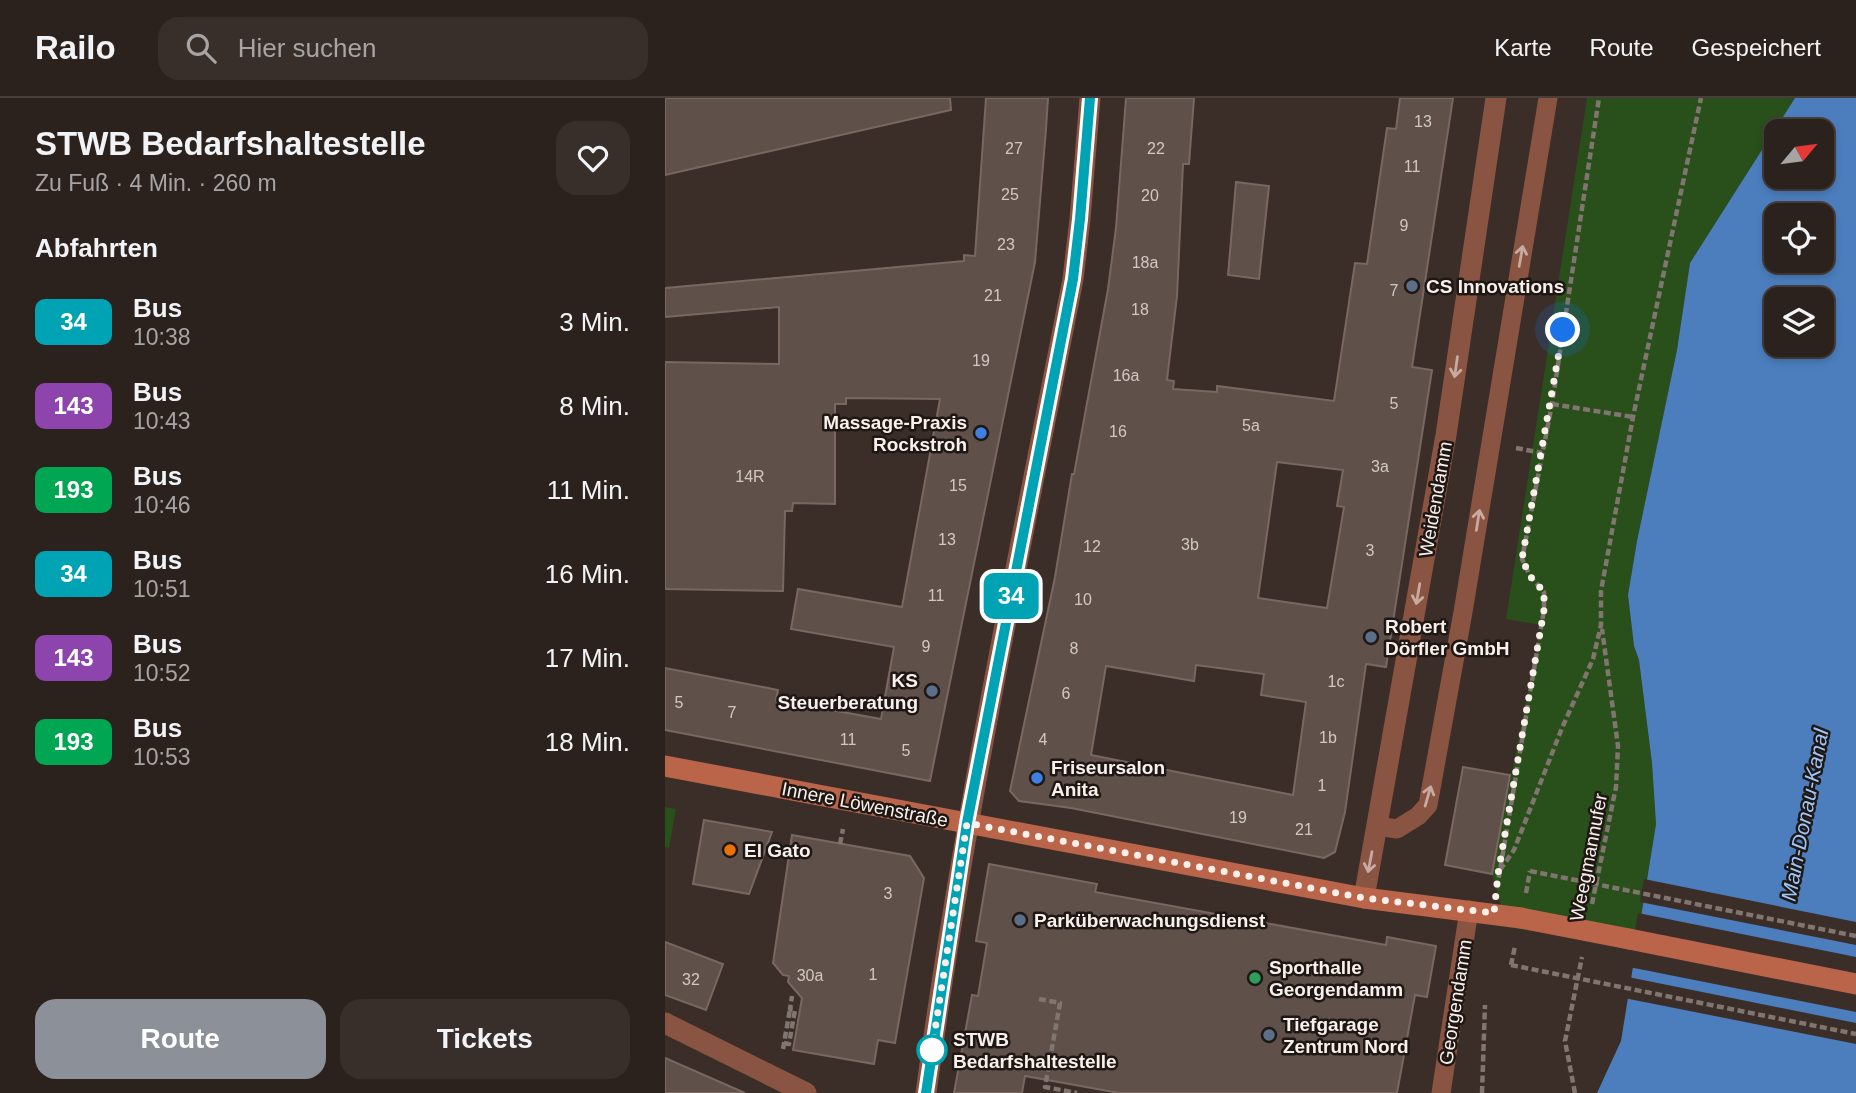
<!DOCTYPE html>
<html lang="de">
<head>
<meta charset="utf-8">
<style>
  :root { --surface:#2c221d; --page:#382f2a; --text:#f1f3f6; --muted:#a6a4a4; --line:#483f3b; --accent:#8c9099 }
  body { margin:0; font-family:Helvetica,sans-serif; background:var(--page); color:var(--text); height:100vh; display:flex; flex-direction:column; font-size:26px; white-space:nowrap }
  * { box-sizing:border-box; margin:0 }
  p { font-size:23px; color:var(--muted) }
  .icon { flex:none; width:38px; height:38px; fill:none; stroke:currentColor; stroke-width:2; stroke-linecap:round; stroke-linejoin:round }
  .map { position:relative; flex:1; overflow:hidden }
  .details { display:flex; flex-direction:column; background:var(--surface); width:665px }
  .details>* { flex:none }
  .badge { padding:0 14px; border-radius:10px; font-size:24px; line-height:46px }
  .needle { width:46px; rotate:61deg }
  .controls { position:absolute; left:1099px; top:21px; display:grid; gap:14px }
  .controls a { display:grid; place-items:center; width:70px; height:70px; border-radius:14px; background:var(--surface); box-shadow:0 4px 10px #0003,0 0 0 2px var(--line); font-size:35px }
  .you { position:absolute; width:35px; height:35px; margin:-18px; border:5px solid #fff; border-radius:50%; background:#1a73e8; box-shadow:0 0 0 10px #1a73e833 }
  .map>.badge { position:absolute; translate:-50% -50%; box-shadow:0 0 0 4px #fff }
  h2 { padding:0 35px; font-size:26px; line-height:63px }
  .round { display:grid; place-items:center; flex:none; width:74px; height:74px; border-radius:21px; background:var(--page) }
  .head { display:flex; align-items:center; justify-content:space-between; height:119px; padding:0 35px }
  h1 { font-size:33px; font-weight:800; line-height:52px }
  .primary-button { display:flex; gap:14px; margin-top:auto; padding:14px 35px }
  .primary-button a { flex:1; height:80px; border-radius:21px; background:var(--accent); color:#fff; font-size:28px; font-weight:800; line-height:80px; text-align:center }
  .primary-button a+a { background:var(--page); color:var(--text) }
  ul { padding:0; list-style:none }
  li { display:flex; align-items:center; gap:21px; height:84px; padding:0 35px }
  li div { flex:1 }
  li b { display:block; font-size:26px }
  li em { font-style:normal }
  li .badge { min-width:77px; font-weight:700; text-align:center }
  header { display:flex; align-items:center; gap:42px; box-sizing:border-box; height:98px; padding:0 35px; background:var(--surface); border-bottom:2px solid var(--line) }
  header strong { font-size:33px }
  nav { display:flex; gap:38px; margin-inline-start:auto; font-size:24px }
  .search { width:490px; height:63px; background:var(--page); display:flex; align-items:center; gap:18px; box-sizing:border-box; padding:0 24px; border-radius:21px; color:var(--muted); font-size:26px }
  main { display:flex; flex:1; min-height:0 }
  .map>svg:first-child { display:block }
  .green { fill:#294f1b }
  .water { fill:#4c7ebe; fill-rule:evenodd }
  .pier { fill:#3b2d27 }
  .building { fill:#5f5049; stroke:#786861; stroke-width:2; fill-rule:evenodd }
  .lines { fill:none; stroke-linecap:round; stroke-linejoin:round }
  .path { stroke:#81756f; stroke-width:4.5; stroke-dasharray:7 3.5; stroke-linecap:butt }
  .lane { stroke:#8a5443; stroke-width:19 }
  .street { stroke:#8a5443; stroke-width:21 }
  .secondary { stroke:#ba654a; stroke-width:21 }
  .path-bridge { stroke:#81756f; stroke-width:4.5; stroke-dasharray:7 3.5; stroke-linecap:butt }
  .secondary-bridge { stroke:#ba654a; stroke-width:21 }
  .oneway { stroke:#c7aaa0 }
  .line-casing { stroke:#fff; stroke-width:16 }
  .line { stroke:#00a3b4; stroke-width:10 }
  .walk { stroke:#f9f0ec; stroke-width:7; stroke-dasharray:0 12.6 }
  .service-dot { fill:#5c6f8a; stroke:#1e1714; stroke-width:2.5 }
  .shop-dot { fill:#3f7fe0; stroke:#1e1714; stroke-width:2.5 }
  .food-dot { fill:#e8710a; stroke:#1e1714; stroke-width:2.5 }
  .leisure-dot { fill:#2e9e5b; stroke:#1e1714; stroke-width:2.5 }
  .stop-dot { fill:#fff; stroke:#00a3b4; stroke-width:3.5 }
  .labels { text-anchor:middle; stroke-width:5; stroke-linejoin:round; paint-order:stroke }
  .number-label { font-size:16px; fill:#d2c8c3 }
  .poi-label { font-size:19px; font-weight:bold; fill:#f9f0ec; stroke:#1e1714; text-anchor:start }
  .street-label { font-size:19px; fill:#f9f0ec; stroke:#1e1714 }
  .stop-label { font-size:19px; font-weight:bold; fill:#f9f0ec; stroke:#1e1714; text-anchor:start }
  .water-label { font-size:21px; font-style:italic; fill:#9fc7fa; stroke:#1e1714 }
</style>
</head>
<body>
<header>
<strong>Railo</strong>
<div class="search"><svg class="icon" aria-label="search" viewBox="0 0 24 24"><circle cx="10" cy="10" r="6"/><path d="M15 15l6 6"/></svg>Hier suchen</div>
<nav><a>Karte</a><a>Route</a><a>Gespeichert</a></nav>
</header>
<main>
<section class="details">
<div class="head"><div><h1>STWB Bedarfshaltestelle</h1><p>Zu Fuß · 4 Min. · 260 m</p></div><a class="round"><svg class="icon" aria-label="heart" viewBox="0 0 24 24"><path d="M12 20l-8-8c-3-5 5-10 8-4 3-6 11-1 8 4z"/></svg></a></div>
<h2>Abfahrten</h2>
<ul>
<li><span class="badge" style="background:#00a3b4;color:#fff">34</span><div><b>Bus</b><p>10:38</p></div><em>3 Min.</em></li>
<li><span class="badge" style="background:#8e44ad;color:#fff">143</span><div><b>Bus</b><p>10:43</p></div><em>8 Min.</em></li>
<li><span class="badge" style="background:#00a651;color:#fff">193</span><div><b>Bus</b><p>10:46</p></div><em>11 Min.</em></li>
<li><span class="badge" style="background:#00a3b4;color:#fff">34</span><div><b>Bus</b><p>10:51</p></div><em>16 Min.</em></li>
<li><span class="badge" style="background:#8e44ad;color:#fff">143</span><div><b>Bus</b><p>10:52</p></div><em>17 Min.</em></li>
<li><span class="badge" style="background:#00a651;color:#fff">193</span><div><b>Bus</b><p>10:53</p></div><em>18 Min.</em></li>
</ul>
<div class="primary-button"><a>Route</a><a>Tickets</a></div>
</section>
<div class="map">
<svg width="1191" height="995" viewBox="0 0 1191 995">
  <rect width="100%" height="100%" fill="#3b2d27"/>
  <g class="green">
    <polygon points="922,0 1130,0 1025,165 1012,252 972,443 963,497 969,548 974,562 987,665 991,726 971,849 842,829 827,776 876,527 841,521"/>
    <polygon points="0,709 11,711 4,750 0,749"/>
  </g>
  <path class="water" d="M 1130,0 L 1191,0 L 1191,995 L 932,995 L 956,943 L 991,726 L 987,665 L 974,562 L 969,548 L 963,497 L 972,443 L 1012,252 L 1025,165 ZM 1111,33 L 1157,33 L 1157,79 L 1111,79 ZM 1111,117 L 1157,117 L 1157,163 L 1111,163 ZM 1111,201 L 1157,201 L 1157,247 L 1111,247 Z"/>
  <g class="pier">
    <polygon points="979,781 1191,824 1191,847 975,804"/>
    <polygon points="973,815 1191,859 1191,914 964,869"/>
    <polygon points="963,879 1191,925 1191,946 959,900"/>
  </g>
  <g class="building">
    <polygon points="0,0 285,0 286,12 0,77"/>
    <polygon points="321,0 383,0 381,31 370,164 265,683 0,632 0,570 113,592 111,602 216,621 229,549 126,531 133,491 237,509 275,301 181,300 181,306 170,306 170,406 128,405 127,413 120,413 118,493 0,491 0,264 114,266 114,209 0,219 0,190 299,163 299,157 310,158"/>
    <path d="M 461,0 L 529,0 L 524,66 L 518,66 L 512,198 L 502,282 L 509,283 L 508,291 L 552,294 L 552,288 L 669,303 L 690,165 L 702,166 L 722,30 L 731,31 L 735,0 L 788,0 L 747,269 L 767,272 L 721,569 L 701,566 L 680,714 L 670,754 L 659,760 L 406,710 L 354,703 L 345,693 L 390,479 L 407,376 L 409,376 L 443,191 L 451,130 ZM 612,364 L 678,372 L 672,408 L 679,409 L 662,510 L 593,500 ZM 531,567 L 599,576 L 596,597 L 641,604 L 628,697 L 426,657 L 441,568 L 529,583 Z"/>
    <polygon points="571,84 604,88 594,181 563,177"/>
    <polygon points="798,669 845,677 827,776 780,767"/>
    <polygon points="39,722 107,734 84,796 28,786"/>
    <polygon points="127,737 245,758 259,780 230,945 213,942 209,966 128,952 137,900 123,884 124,878 118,877 108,865"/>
    <polygon points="324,766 432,786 430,794 721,847 722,839 771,848 762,899 750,897 732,995 454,995 360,978 357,995 289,995 307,897 313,898 322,845 311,843"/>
    <polygon points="0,844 58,866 41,912 0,897"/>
    <polygon points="0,960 80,995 0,995"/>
  </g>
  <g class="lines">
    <g class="path">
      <polyline points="887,306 968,319"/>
      <polyline points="851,350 877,355"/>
      <polyline points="175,746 178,731"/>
      <polyline points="835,772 849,752 897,630 928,561 936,527 936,493 968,319 1036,0"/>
      <polyline points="832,790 879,512 879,494 865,478 857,461 887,306 934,0"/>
      <polyline points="861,795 865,773"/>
      <polyline points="927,806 951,689 953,648 937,531"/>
      <polyline points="846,867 850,848"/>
      <polyline points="374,901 395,905 380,989 412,995"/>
      <polyline points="119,945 124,946 130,912 125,911 127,898"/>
      <polyline points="118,951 125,911"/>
      <polyline points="817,995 820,907"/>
      <polyline points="910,995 900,943 917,859"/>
    </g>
    <g class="lane">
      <polyline points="712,728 732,731 753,718 763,707 798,514 883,0"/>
      <polyline points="776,995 804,812"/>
    </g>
    <g class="street">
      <polyline points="699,800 781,337 831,0"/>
      <polyline points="0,925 141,995"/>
      <path d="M 261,995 C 298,722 355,452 408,181 L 415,121 L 425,0"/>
    </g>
    <g class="secondary">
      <polyline points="0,668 699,800 856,820"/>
      <polyline points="964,841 1191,886"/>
    </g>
    <g class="path-bridge">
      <polyline points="865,773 1191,838"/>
      <polyline points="846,867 1191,936"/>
    </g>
    <polyline class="secondary-bridge" points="856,820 964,841"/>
  </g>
  <defs><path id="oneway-shaft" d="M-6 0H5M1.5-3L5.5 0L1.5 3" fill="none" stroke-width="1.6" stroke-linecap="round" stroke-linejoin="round" transform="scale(1.75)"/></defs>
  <g class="oneway">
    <use href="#oneway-shaft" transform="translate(856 158) rotate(-80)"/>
    <use href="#oneway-shaft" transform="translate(791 269) rotate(98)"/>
    <use href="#oneway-shaft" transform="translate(813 422) rotate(-81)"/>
    <use href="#oneway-shaft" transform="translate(753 496) rotate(100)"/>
    <use href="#oneway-shaft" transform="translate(763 698) rotate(-74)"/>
    <use href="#oneway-shaft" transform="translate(705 764) rotate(101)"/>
  </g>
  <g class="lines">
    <defs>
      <polyline id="line" points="261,995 302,725 408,181 415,121 425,0"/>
    </defs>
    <use href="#line" class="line-casing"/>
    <use href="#line" class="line"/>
    <polyline class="walk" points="267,952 302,725 699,800 829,815 833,776 879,512 879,494 865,478 857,461 898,232"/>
  </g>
  <g class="service-dot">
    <circle cx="747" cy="188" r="7"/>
    <circle cx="706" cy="539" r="7"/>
    <circle cx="267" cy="593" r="7"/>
    <circle cx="355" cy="822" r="7"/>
    <circle cx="604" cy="937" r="7"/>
  </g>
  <g class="shop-dot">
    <circle cx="316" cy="335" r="7"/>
    <circle cx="372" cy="680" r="7"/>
  </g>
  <circle class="food-dot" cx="65" cy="752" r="7"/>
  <circle class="leisure-dot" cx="590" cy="880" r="7"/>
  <circle class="stop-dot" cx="267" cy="952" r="14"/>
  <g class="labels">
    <g class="number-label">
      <text x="758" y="29">13</text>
      <text x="349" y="56">27</text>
      <text x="491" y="56">22</text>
      <text x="747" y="74">11</text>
      <text x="345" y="102">25</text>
      <text x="485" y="103">20</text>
      <text x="739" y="133">9</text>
      <text x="341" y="152">23</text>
      <text x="480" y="170">18a</text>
      <text x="729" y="198">7</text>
      <text x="328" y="203">21</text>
      <text x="475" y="217">18</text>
      <text x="316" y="268">19</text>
      <text x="461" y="283">16a</text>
      <text x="729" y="311">5</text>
      <text x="586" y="333">5a</text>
      <text x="453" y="339">16</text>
      <text x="715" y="374">3a</text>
      <text x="85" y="384">14R</text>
      <text x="293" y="393">15</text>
      <text x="282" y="447">13</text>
      <text x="525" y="452">3b</text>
      <text x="427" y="454">12</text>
      <text x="705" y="458">3</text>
      <text x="271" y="503">11</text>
      <text x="418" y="507">10</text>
      <text x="261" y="554">9</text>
      <text x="409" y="556">8</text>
      <text x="671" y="589">1c</text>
      <text x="401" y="601">6</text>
      <text x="14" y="610">5</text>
      <text x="67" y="620">7</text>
      <text x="663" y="645">1b</text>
      <text x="183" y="647">11</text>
      <text x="378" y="647">4</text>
      <text x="241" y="658">5</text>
      <text x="657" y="693">1</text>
      <text x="573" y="725">19</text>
      <text x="639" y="737">21</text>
      <text x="223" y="801">3</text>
      <text x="208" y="882">1</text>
      <text x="145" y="883">30a</text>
      <text x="26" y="887">32</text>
    </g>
    <g class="poi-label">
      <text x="761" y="195">CS Innovations</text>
      <text x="302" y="331" text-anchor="end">Massage-Praxis<tspan x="302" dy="22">Rockstroh</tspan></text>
      <text x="720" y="535">Robert<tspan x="720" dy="22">Dörfler GmbH</tspan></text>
      <text x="253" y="589" text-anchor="end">KS<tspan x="253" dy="22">Steuerberatung</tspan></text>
      <text x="386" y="676">Friseursalon<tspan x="386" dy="22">Anita</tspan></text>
      <text x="79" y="759">El Gato</text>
      <text x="369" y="829">Parküberwachungsdienst</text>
      <text x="604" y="876">Sporthalle<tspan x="604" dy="22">Georgendamm</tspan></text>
      <text x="618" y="933">Tiefgarage<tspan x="618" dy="22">Zentrum Nord</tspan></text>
    </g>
    <g class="street-label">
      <text transform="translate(770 401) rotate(-80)" y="7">Weidendamm</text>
      <text transform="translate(200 706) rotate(11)" y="7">Innere Löwenstraße</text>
      <text transform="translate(923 759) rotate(-79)" y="7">Weegmannufer</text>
      <text transform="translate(790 904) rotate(-81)" y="7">Georgendamm</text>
    </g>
    <g class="stop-label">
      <text x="288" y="948">STWB<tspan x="288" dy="22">Bedarfshaltestelle</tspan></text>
    </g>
    <g class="water-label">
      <text transform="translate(1140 717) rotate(-79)" y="7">Main-Donau-Kanal</text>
    </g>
  </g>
</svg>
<div class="controls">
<a><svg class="needle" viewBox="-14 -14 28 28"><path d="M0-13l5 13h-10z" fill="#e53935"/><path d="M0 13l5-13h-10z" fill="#a6a4a4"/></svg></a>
<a><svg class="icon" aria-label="locate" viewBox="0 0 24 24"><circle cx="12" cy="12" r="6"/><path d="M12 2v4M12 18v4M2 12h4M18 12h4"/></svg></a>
<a><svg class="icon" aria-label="layers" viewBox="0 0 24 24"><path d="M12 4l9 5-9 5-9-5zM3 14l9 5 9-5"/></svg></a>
</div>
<div class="you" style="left:898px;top:232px"></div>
<b class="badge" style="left:346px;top:498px;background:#00a3b4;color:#fff">34</b>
</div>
</main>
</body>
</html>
